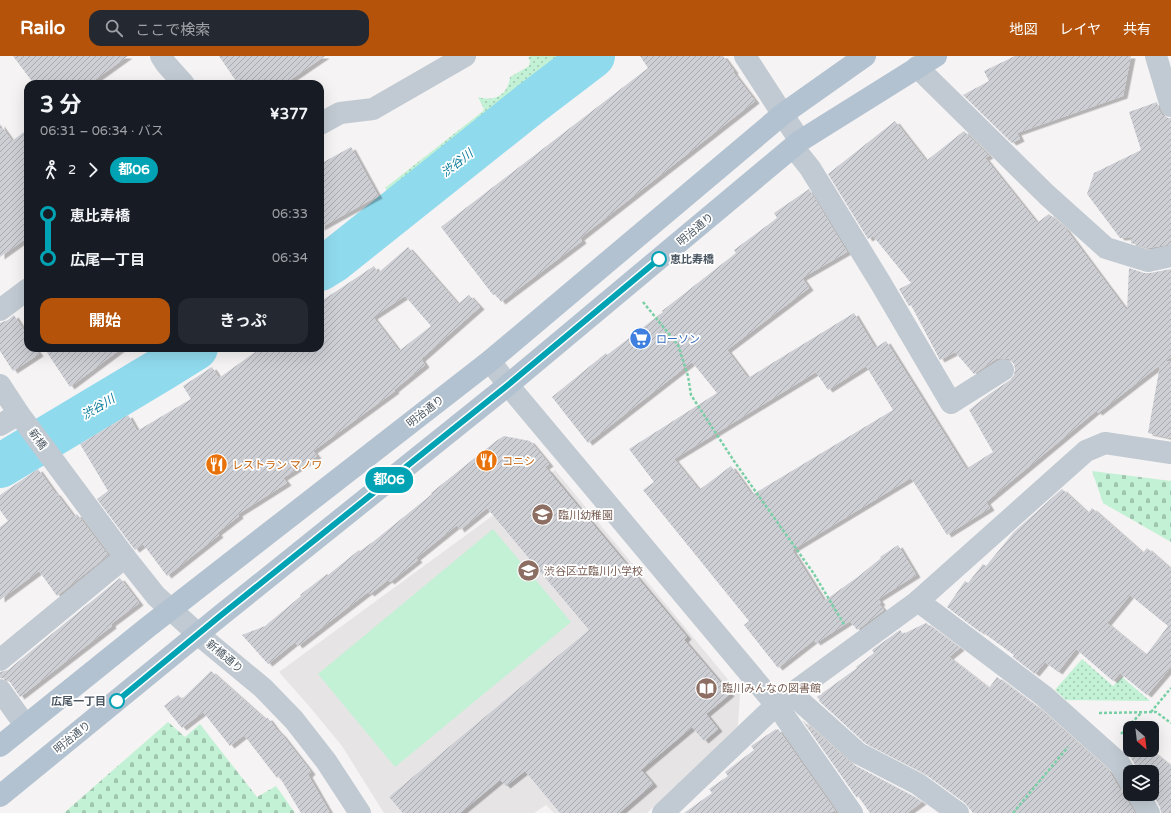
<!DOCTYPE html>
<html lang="ja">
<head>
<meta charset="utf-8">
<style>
  :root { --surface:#171b24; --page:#242831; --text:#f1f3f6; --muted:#9ea1a6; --accent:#b45309 }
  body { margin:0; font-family:"Varela Round","Noto Sans JP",sans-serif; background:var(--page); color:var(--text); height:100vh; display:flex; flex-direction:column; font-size:15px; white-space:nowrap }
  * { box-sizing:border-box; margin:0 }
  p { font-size:13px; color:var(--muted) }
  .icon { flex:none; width:22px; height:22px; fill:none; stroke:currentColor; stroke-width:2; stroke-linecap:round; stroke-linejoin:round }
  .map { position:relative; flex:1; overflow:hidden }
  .drawer { position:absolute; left:24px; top:24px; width:300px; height:272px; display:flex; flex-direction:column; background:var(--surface); border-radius:12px; box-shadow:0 4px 16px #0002 }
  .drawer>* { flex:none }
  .badge { padding:0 8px; border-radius:13px; font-size:14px; line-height:26px }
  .needle { width:26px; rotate:152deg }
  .controls { position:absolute; left:1123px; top:665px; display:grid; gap:8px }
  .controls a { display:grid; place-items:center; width:36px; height:36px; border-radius:8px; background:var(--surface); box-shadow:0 4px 16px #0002; font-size:20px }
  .map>.badge { position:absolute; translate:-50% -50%; box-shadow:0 0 0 2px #fff }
  .legs { display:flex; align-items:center; gap:6px; height:44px; padding:0 16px; font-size:13px }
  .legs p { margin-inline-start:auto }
  .head { display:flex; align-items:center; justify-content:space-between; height:68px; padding:0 16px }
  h1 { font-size:22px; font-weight:700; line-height:30px }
  .action { display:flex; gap:8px; margin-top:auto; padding:8px 16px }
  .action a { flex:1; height:46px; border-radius:12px; background:var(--accent); color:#fff; font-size:16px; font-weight:700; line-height:46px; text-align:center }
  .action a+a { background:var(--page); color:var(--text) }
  ul { padding:0 16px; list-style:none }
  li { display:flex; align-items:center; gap:14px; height:44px; font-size:15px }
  li i { display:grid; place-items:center; width:6px; height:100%; margin:0 5px; background:currentColor }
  li i::after { content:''; width:10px; height:10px; margin:-5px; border:3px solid; border-radius:50%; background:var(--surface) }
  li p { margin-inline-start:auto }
  li:first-child i { background:linear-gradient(#0000 50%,currentColor 0) }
  li:last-child i { background:linear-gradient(currentColor 50%,#0000 0) }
  header { display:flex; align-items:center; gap:24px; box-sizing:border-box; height:56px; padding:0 20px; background:var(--accent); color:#fff }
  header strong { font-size:19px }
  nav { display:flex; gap:22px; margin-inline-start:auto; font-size:14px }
  .search { width:280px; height:36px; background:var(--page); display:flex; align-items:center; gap:10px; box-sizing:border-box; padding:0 14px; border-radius:12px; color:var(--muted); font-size:15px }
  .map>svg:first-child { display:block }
  .education { fill:#e6e4e5 }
  .grass { fill:url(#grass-dots) }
  .cemetery { fill:url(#cemetery-stones) }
  .pitch { fill:#c3f1d5 }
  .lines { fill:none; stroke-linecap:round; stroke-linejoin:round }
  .river { stroke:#90daee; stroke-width:44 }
  .building { fill:url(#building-hatch); fill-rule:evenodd; filter:url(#shadow) }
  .path { stroke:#7ad0a6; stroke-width:2.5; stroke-dasharray:3 2; stroke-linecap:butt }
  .minor { stroke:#c1cad2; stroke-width:22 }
  .major { stroke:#b3c2d1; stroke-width:22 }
  .line-1-casing { stroke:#fff; stroke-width:9 }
  .line-1 { stroke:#00a3b4; stroke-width:6 }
  .stop-1-dot { fill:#fff; stroke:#00a3b4; stroke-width:2 }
  .labels { text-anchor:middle; stroke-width:3.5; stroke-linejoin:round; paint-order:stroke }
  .street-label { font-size:11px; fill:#4a5661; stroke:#fff }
  .stop-label { font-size:11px; font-weight:bold; fill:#4a5661; stroke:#fff; text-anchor:start }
  .shop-label { font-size:11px; fill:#366cbe; stroke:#fff; text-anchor:start }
  .food-label { font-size:11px; fill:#c56008; stroke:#fff; text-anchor:start }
  .education-label { font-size:11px; fill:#785e54; stroke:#fff; text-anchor:start }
  .water-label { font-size:12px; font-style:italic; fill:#0c7c9b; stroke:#fff }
</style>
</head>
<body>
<header>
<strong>Railo</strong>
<div class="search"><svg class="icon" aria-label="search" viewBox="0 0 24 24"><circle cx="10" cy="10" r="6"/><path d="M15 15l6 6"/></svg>ここで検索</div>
<nav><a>地図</a><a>レイヤ</a><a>共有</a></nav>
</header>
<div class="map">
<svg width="1171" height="757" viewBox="0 0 1171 757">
  <defs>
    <pattern id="grass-dots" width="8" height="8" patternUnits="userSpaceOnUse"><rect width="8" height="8" fill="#c3f1d5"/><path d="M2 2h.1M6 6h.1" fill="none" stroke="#a0c6b0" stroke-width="1.8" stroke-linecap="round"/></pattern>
    <pattern id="cemetery-stones" width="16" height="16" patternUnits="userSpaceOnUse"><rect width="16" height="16" fill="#c3f1d5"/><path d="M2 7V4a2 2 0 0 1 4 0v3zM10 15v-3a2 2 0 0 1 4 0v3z" fill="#a0c6b0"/></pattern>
    <pattern id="building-hatch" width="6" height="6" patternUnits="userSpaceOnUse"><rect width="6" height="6" fill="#cdcfd5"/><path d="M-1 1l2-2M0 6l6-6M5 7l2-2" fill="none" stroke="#a8abb0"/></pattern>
    <filter id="shadow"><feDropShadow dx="4.5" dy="2.5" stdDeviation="0" flood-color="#0004"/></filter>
  </defs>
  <rect width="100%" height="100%" fill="#f5f3f3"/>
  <polygon class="education" points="555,414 740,638 738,670 647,757 554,757 546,749 534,757 384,757 342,690 309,650 279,616"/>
  <g class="grass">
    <path d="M 530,0 L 562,0 L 388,136 L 385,132 L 483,55 L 484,53 L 478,41 C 495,46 508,39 510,21 L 529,10 L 530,5 L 528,2 Z"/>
    <polygon points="1082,603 1113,630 1122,621 1150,645 1066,644 1055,634"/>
  </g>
  <g class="cemetery">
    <polygon points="1092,415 1171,425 1171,486 1103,447"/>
    <polygon points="168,666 185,681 200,668 257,741 276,730 295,757 64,757"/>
  </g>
  <polygon class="pitch" points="493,473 571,566 395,711 318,618"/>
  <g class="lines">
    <g class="river">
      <polyline points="320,213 333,205 530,48 593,0"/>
      <polyline points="0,410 162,313 196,292"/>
    </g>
  </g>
  <g class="building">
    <polygon points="13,0 128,0 89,28 34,28"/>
    <polygon points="219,0 325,0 284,28 238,28"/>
    <polygon points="640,0 723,0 734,15 733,16 755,45 580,182 582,185 501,246 495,238 493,239 441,171 648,12"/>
    <polygon points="1015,0 1131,0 1123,40 1017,77 1020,83 1012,87 963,39 989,25 984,15"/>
    <polygon points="1157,46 1159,54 1162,59 1168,62 1171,62 1171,188 1149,192 1131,187 1131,181 1120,182 1087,138 1094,117 1141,94 1129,56"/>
    <path d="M 895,65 L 926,105 L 964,75 L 989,100 L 985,102 L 1037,167 L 1049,158 L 1065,172 L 1127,255 L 1129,212 L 1144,217 L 1150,217 L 1171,213 L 1171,301 L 1165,305 L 1171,306 L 1171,382 L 1148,377 L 1160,309 L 1098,357 L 1096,355 L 986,446 L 990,452 L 947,479 L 911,422 L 792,494 L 824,545 L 859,520 L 881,502 L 880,501 L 898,489 L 916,519 L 878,543 L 881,547 L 879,548 L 884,554 L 857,574 L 850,565 L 816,587 L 814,584 L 778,612 L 744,569 L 749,565 L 643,434 L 654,426 L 629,393 L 717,337 L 692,306 L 588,387 L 552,341 L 606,297 L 607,299 L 663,256 L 662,255 L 736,197 L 734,194 L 777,162 L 774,157 L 809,133 L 847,196 L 802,222 L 809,232 L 727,294 L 748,322 L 854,257 L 875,292 L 886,285 L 966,413 L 993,396 L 969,354 L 988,339 L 1010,324 L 1014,319 L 1015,313 L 1014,308 L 1009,303 L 1002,302 L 996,303 L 974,318 L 955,296 L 940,304 L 911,249 L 909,250 L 899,233 L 911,227 L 873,180 L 868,183 L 828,118 ZM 866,310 L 893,354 L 752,439 L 731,410 L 699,434 L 674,403 L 816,316 L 828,334 Z"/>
    <polygon points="0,68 12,85 28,73 28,181 0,201"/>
    <polygon points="351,91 378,140 320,172 320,108"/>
    <path d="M 408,191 L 458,248 L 469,239 L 480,251 L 421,303 L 425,309 L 394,334 L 395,335 L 313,395 L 317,400 L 283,422 L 287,427 L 238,458 L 239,460 L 217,477 L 219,479 L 167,520 L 143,488 L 135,494 L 97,443 L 108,435 L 80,388 L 128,359 L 137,375 L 191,343 L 183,330 L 212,311 L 219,322 L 261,292 L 320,292 L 320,246 L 374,210 L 378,217 ZM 405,240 L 431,270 L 399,295 L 373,261 Z"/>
    <polygon points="14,259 28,281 28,292 35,292 39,298 13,315 0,295 0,267 8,264"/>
    <polygon points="44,292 122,292 70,331"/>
    <polygon points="504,380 530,385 549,408 545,411 687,581 684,584 730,638 706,658 718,673 704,685 692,671 641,714 653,728 619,757 560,757 525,715 506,730 500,724 460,757 403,757 389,741 589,574 487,452 460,474 457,469 416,502 418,504 390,526 388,524 370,538 368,536 298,590 295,586 268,608 242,579 265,570 301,540 300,539 327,518 328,519 359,494 360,495 374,485 432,438 431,437 496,385"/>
    <polygon points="38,413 55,437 56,437 74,461 77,458 108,499 57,540 39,515 0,544 0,471 8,465 0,454 0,439"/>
    <path d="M 1062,433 L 1088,457 L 1092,452 L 1143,497 L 1147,492 L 1171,513 L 1171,611 L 1147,639 L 1120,617 L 1113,625 L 1076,593 L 1058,616 L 1045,606 L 1035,618 L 1013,601 L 1014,599 L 981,575 L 980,576 L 947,551 L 965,525 L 968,527 L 983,508 L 986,510 L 1014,476 ZM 1130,539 L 1168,570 L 1146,599 L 1107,567 Z"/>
    <polygon points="120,522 139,547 111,568 112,570 20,641 10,626 6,623 0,622 0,616 8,614"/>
    <polygon points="926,567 960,592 949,601 989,632 997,621 1036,650 1109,715 1119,732 1126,736 1127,744 1135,757 973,757 965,747 925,718 865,687 819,645 820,644 817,641 857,612 856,611 874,597 872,594 900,574 903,578"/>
    <polygon points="211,615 265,663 268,662 276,673 282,679 311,716 308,719 330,757 301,757 279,720 277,722 244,679 230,690 203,656 182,672 164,650 178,639 182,643"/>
    <polygon points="802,664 852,708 911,739 922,746 907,757 870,757 858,740 857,742"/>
    <polygon points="776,673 777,674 778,673 836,756 684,757 712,737 709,733 728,720 725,716 754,694 751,690"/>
    <polygon points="1128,694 1151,694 1171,710 1171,757 1161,757 1160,751 1152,737 1152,716 1139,716 1130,700 1126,696"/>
  </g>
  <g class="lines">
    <g class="path">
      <polyline points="643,246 678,289 688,320 691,339 734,405 814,518 845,570"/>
      <polyline points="1151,656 1171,632"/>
      <polyline points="1099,657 1156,656 1171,667"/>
      <polyline points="1121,678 1141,657"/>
      <polyline points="1013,757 1068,691"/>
    </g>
    <g class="minor">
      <polyline points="161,0 166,8 184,28"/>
      <polyline points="745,0 800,85"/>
      <polyline points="1156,0 1171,50"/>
      <polyline points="917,11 1047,139 1106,192 1148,205 1171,200"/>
      <polyline points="320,68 340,57 373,53 465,0"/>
      <polyline points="794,92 810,112 880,226 951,347 1003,314"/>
      <polyline points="0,254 28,233"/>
      <polyline points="490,305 508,329 776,649 785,661 852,757"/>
      <polyline points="0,329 19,358 125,501 156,540 199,579 263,632 294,664 326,705 360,757"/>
      <polyline points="0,369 19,358"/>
      <polyline points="918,545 1044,640 1119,707 1130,725"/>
      <polyline points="0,604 125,501"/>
      <polyline points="0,634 25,669"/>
      <polyline points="792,638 858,697 918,728 958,757"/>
      <polyline points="1138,738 1149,757"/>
      <polyline points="663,757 776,649 918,545 1086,395 1105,387 1171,397"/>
    </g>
    <g class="major">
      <polyline points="0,690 148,571 490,305 783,58 865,0"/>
      <polyline points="0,740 220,560 508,329 800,85 936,0"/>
    </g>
  </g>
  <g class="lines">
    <defs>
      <polyline id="line-1" points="117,645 220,560 508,329 659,203"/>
    </defs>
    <use href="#line-1" class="line-1-casing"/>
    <use href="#line-1" class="line-1"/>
  </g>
  <defs>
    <symbol id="supermarket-disc" viewBox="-11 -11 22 22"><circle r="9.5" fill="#3f7fe0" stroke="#fff"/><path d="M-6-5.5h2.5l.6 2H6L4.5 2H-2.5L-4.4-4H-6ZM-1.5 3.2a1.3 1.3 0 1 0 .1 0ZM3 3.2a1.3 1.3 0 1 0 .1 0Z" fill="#fff"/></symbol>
    <symbol id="restaurant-disc" viewBox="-11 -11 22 22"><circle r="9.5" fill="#e8710a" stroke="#fff"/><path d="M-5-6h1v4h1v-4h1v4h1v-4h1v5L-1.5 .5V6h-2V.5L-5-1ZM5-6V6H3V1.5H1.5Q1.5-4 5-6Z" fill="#fff"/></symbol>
    <symbol id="school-disc" viewBox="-11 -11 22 22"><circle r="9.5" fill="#8d6e63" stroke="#fff"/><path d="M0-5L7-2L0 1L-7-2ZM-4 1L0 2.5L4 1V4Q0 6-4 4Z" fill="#fff"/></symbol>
    <symbol id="library-disc" viewBox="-11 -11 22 22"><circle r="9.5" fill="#8d6e63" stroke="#fff"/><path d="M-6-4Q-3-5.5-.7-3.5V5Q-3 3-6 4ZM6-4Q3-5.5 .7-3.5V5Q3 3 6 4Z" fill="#fff"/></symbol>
  </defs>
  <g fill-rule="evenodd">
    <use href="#supermarket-disc" x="628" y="270" width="25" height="25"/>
    <use href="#restaurant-disc" x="474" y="392" width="25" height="25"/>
    <use href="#restaurant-disc" x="204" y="396" width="25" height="25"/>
    <use href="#school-disc" x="530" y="446" width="25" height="25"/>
    <use href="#school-disc" x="516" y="502" width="25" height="25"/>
    <use href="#library-disc" x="694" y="620" width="25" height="25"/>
  </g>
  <g class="stop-1-dot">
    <circle cx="659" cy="203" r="7"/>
    <circle cx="117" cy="645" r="7"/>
  </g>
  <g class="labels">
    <g class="street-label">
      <text transform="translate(695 173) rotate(-40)" y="4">明治通り</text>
      <text transform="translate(425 355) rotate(-38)" y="4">明治通り</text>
      <text transform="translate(38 383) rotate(53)" y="4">新橋</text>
      <text transform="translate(225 600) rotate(40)" y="4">新橋通り</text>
      <text transform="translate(72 681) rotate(-39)" y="4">明治通り</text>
    </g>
    <g class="stop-label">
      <text x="670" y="207">恵比寿橋</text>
      <text x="106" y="649" text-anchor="end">広尾一丁目</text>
    </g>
    <g class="shop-label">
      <text x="656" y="287">ローソン</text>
    </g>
    <g class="food-label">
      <text x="502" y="409">コニシ</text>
      <text x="232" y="413">レストラン マノワ</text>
    </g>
    <g class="education-label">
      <text x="558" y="463">臨川幼稚園</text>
      <text x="544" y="519">渋谷区立臨川小学校</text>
      <text x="722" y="636">臨川みんなの図書館</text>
    </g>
    <g class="water-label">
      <text transform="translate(457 107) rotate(-38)" y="4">渋谷川</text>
      <text transform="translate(98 351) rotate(-31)" y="4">渋谷川</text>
    </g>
  </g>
</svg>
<div class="controls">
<a><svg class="needle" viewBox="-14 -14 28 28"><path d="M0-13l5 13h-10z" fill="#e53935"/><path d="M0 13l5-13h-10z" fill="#9ea1a6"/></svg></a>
<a><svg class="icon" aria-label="layers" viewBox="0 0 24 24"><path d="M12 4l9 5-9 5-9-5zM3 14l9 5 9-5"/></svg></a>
</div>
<b class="badge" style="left:389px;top:424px;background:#00a3b4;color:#fff">都06</b>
<section class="drawer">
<div class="head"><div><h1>3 分</h1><p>06:31 – 06:34 · バス</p></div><b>¥377</b></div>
<div class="legs"><svg class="icon" aria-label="walk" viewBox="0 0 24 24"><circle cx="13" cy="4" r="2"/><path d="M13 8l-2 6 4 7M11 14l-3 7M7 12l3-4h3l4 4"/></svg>2<svg class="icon" aria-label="forward" viewBox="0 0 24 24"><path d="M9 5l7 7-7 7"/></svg><b class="badge" style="background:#00a3b4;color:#fff">都06</b></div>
<ul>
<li><i style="color:#00a3b4"></i><b>恵比寿橋</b><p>06:33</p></li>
<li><i style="color:#00a3b4"></i><b>広尾一丁目</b><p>06:34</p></li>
</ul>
<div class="action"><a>開始</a><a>きっぷ</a></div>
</section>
</div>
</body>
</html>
